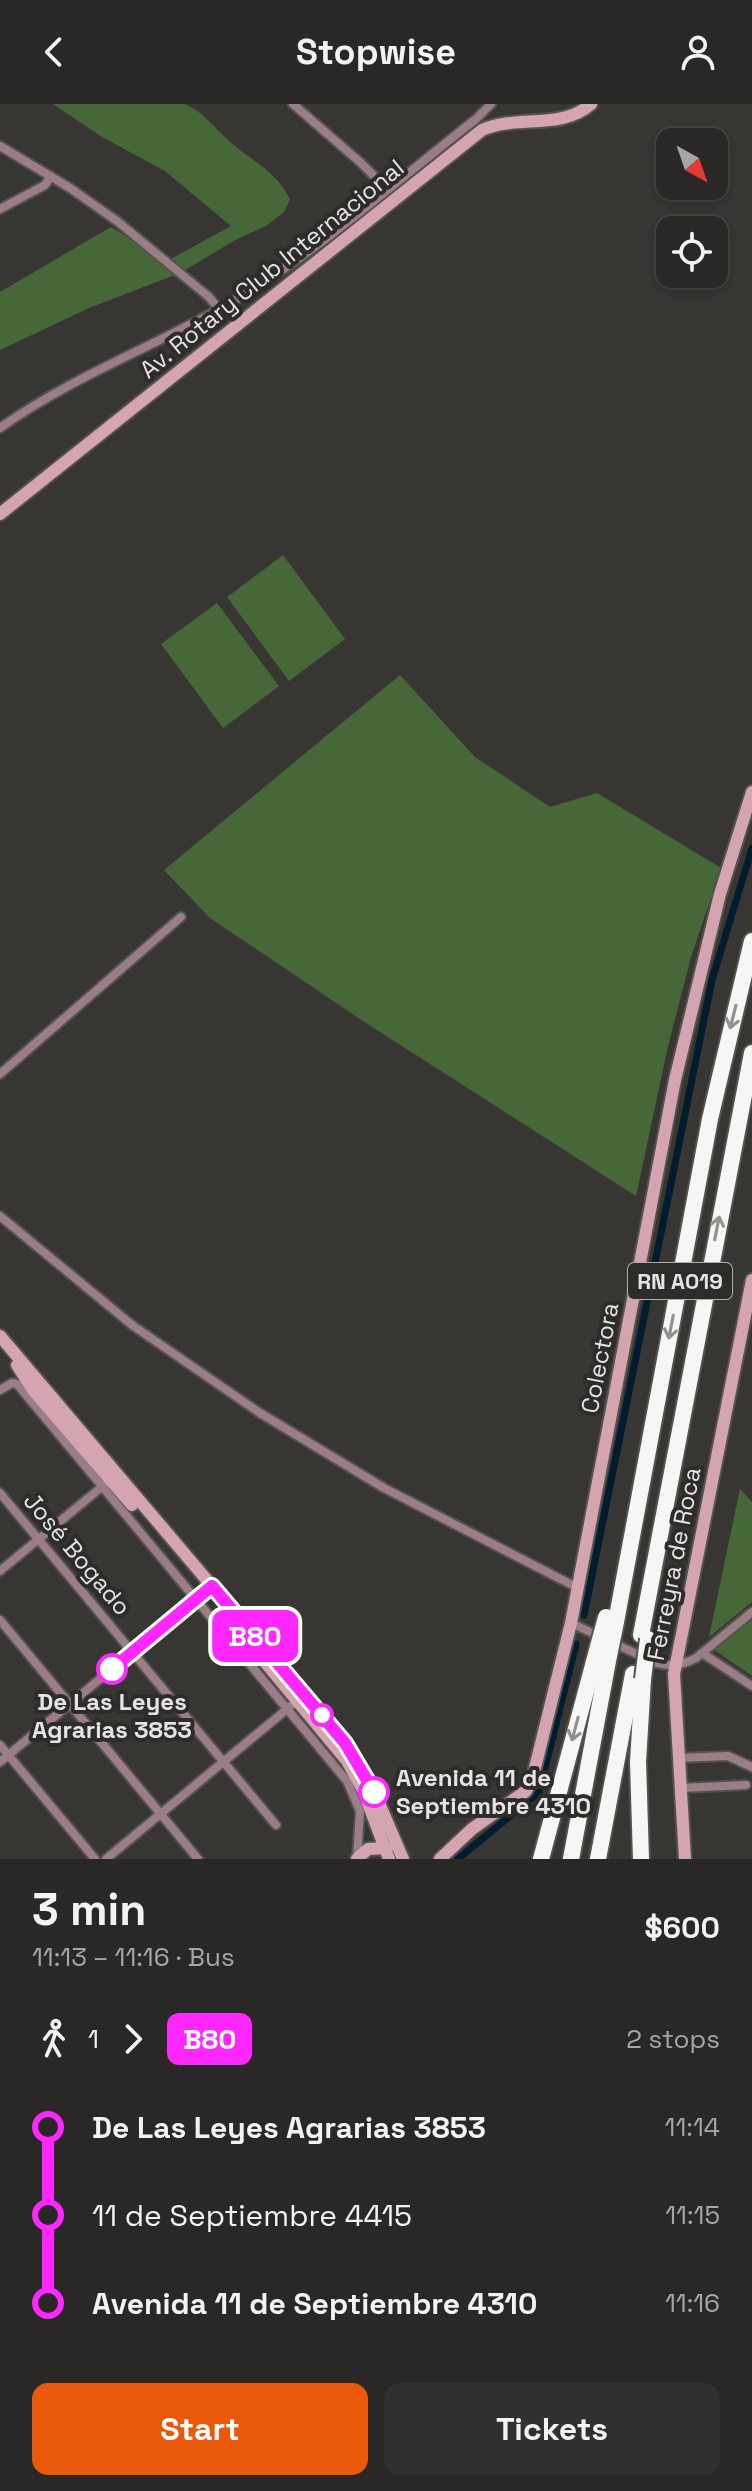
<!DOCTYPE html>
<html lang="en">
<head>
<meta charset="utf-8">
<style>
  :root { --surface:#2a2826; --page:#32302e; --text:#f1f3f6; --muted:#a5a6a7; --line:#464443; --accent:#ea580c }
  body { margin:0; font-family:"Space Grotesk",sans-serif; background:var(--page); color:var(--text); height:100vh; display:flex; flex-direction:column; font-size:30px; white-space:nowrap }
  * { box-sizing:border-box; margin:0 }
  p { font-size:26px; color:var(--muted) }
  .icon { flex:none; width:44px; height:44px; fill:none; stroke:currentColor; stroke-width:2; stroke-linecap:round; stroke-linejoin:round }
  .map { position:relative; height:1755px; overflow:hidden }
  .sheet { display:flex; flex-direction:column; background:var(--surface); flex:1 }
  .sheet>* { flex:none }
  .badge { padding:0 16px; border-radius:12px; font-size:28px; line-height:52px }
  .needle { width:52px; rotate:140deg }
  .buttons { position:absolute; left:656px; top:24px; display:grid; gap:16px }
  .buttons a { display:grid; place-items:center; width:72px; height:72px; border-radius:16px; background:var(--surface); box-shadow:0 4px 12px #0003,0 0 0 2px var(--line); font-size:40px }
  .map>.badge { position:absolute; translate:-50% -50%; box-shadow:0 0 0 4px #fff }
  .legs { display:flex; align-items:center; gap:12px; height:88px; padding:0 32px; font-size:26px }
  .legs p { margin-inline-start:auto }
  .overview { display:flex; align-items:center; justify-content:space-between; height:136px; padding:0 32px }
  h1 { font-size:44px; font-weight:700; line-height:60px }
  .action { display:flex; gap:16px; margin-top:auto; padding:16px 32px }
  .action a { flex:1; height:92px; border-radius:16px; background:var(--accent); color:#fff; font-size:32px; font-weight:700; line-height:92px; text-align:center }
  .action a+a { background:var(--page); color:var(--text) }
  ul { padding:0 32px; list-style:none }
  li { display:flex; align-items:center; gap:28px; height:88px; font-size:30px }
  li i { display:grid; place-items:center; width:12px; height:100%; margin:0 10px; background:currentColor }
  li i::after { content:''; width:20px; height:20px; margin:-10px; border:6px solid; border-radius:50%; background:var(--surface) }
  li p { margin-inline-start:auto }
  li:first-child i { background:linear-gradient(#0000 50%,currentColor 0) }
  li:last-child i { background:linear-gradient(currentColor 50%,#0000 0) }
  header { display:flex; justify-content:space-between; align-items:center; height:104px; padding:0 32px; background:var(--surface); font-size:36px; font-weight:700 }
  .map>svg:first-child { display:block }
  .green { fill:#466839 }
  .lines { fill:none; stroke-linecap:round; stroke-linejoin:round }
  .canal { stroke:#001c2e; stroke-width:7 }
  .street-casing { stroke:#54524f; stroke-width:12 }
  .secondary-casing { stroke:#54524f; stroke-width:16 }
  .highway-casing { stroke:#54524f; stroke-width:20 }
  .street { stroke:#9b7e85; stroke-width:8 }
  .secondary { stroke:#d4a5b1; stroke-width:12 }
  .highway { stroke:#f6f6f6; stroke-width:16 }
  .highway-bridge-casing { stroke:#54524f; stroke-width:20; stroke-linecap:butt }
  .highway-bridge { stroke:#f6f6f6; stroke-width:16 }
  .oneway { stroke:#929190 }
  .line-1-casing { stroke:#fff; stroke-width:18 }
  .line-1 { stroke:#fe27ff; stroke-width:12 }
  .stop-1-dot { fill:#fff; stroke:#fe27ff; stroke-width:4 }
  .labels { text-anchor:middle; stroke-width:8; stroke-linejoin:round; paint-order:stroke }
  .shield { fill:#2e2c29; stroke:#aeadaa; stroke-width:2 }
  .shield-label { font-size:22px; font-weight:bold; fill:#e5e4e2 }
  .street-label { font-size:24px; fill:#e5e4e2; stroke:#2e2c29 }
  .stop-label { font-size:24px; font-weight:bold; fill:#e5e4e2; stroke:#2e2c29 }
</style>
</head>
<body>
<header><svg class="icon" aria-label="back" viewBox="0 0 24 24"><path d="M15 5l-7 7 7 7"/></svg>Stopwise<svg class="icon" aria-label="person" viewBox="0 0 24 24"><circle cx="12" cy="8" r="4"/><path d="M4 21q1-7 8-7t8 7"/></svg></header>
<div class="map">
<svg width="752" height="1755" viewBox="0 0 752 1755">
  <rect width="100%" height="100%" fill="#383633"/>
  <g class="green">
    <path d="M 53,0 L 185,0 C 203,8 211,20 225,33 C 248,56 273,63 290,95 L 284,108 L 266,122 L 237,135 L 180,169 L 89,204 L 0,246 L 0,188 L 111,123 L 167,157 L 231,122 L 165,67 L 102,33 Z"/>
    <polygon points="283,451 345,535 289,577 227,493"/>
    <polygon points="217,499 279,582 223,624 161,540"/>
    <polygon points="400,571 475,653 550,703 597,689 721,764 691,853 668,942 636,1092 363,917 210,814 164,766"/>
    <polygon points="740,1385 752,1398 752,1498 709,1533"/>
    <polygon points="752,1512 752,1572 713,1545"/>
  </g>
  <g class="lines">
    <g class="canal">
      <polyline points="584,1511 712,876 752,744"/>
      <polyline points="458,1755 539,1688 576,1540"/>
    </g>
    <defs>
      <g id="street">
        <polyline points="293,0 361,59 387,85"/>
        <polyline points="0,42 70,84 117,117 209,193 219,205"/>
        <polyline points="0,105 45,81 51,72"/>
        <path d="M 0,324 C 74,271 161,240 239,194 C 324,143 399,75 476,15 L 491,0"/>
        <polyline points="0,970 181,813"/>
        <polyline points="0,1112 132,1221 260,1309 384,1384 578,1484"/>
        <polyline points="0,1286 12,1279 17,1280 347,1677 360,1707 357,1754"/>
        <polyline points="0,1389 276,1721"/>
        <polyline points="0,1467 104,1381"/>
        <polyline points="0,1516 198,1755"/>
        <path d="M 571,1519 L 656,1559 C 670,1563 683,1561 696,1554 L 752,1508"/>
        <polyline points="702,1549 752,1582"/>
        <polyline points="0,1641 95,1755"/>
        <polyline points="678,1654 728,1652 752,1663"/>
        <polyline points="0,1658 212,1482"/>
        <polyline points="680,1684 746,1681"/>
        <polyline points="106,1755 298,1596"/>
      </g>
      <g id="secondary">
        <path d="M 0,410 L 482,26 C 518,10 560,27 591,0"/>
        <polyline points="0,1232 345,1639 371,1680 403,1755"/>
        <polyline points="17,1261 33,1286 132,1401"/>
        <polyline points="250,1540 347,1657 363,1686 389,1755"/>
        <polyline points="357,1755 368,1745 387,1744"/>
        <polyline points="440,1755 472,1725 526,1687 532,1676 571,1519 675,976 720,790 752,688"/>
        <polyline points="685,1755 674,1570 752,1176"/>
      </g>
      <g id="highway">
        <polyline points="616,1518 710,1015 752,837"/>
        <polyline points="641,1531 752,949"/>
        <polyline points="541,1755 596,1550"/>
        <polyline points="571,1755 608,1557"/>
        <polyline points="598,1755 633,1570"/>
        <polyline points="641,1755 638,1658 643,1575"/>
      </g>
    </defs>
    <use href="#street" class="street-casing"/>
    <use href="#secondary" class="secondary-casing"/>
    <use href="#highway" class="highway-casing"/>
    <use href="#street" class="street"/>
    <use href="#secondary" class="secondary"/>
    <use href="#highway" class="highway"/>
    <defs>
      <g id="highway-bridge">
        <polyline points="596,1550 606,1513"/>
        <polyline points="608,1557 616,1518"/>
        <polyline points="643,1575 648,1535"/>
      </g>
    </defs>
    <use href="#highway-bridge" class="highway-bridge-casing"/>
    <use href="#highway-bridge" class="highway-bridge"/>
  </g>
  <defs><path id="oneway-shaft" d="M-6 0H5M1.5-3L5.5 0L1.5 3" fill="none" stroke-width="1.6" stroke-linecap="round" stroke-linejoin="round" transform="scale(2)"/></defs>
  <g class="oneway">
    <use href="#oneway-shaft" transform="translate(733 913) rotate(104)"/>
    <use href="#oneway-shaft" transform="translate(717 1124) rotate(-79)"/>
    <use href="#oneway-shaft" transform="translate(671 1223) rotate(101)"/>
    <use href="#oneway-shaft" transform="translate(575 1625) rotate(105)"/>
  </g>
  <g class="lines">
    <defs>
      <polyline id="line-1" points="112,1565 212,1482 345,1639 374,1688"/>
    </defs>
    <use href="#line-1" class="line-1-casing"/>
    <use href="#line-1" class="line-1"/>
  </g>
  <g class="stop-1-dot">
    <circle cx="112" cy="1565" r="14"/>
    <circle cx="322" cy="1611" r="10"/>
    <circle cx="374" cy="1688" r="14"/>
  </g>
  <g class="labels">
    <rect class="shield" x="628" y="1159" width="104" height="36" rx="6"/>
    <g class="shield-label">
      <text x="680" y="1185">RN A019</text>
    </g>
    <g class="street-label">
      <text transform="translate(272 165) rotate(-39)" y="8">Av. Rotary Club Internacional</text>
      <text transform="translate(600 1254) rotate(-79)" y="8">Colectora</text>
      <text transform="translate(77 1450) rotate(50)" y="8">José Bogado</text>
      <text transform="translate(674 1460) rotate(-79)" y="8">Ferreyra de Roca</text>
    </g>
    <g class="stop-label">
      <text x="112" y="1606">De Las Leyes<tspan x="112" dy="28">Agrarias 3853</tspan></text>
      <text x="396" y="1682" text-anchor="start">Avenida 11 de<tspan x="396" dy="28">Septiembre 4310</tspan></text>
    </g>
  </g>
</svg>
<div class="buttons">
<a><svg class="needle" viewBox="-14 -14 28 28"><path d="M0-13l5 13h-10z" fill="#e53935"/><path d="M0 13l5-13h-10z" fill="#a5a6a7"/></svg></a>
<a><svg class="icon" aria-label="locate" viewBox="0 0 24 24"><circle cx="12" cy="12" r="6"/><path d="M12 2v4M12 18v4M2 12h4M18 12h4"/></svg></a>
</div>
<b class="badge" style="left:255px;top:1532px;background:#fe27ff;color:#fff">B80</b>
</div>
<section class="sheet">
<div class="overview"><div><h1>3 min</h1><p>11:13 – 11:16 · Bus</p></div><b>$600</b></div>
<div class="legs"><svg class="icon" aria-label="walk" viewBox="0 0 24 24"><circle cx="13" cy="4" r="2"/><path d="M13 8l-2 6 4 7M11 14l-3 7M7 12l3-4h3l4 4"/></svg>1<svg class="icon" aria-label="forward" viewBox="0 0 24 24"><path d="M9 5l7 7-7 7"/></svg><b class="badge" style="background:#fe27ff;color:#fff">B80</b><p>2 stops</p></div>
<ul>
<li><i style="color:#fe27ff"></i><b>De Las Leyes Agrarias 3853</b><p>11:14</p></li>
<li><i style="color:#fe27ff"></i><span>11 de Septiembre 4415</span><p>11:15</p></li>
<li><i style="color:#fe27ff"></i><b>Avenida 11 de Septiembre 4310</b><p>11:16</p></li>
</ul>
<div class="action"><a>Start</a><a>Tickets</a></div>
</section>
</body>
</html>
